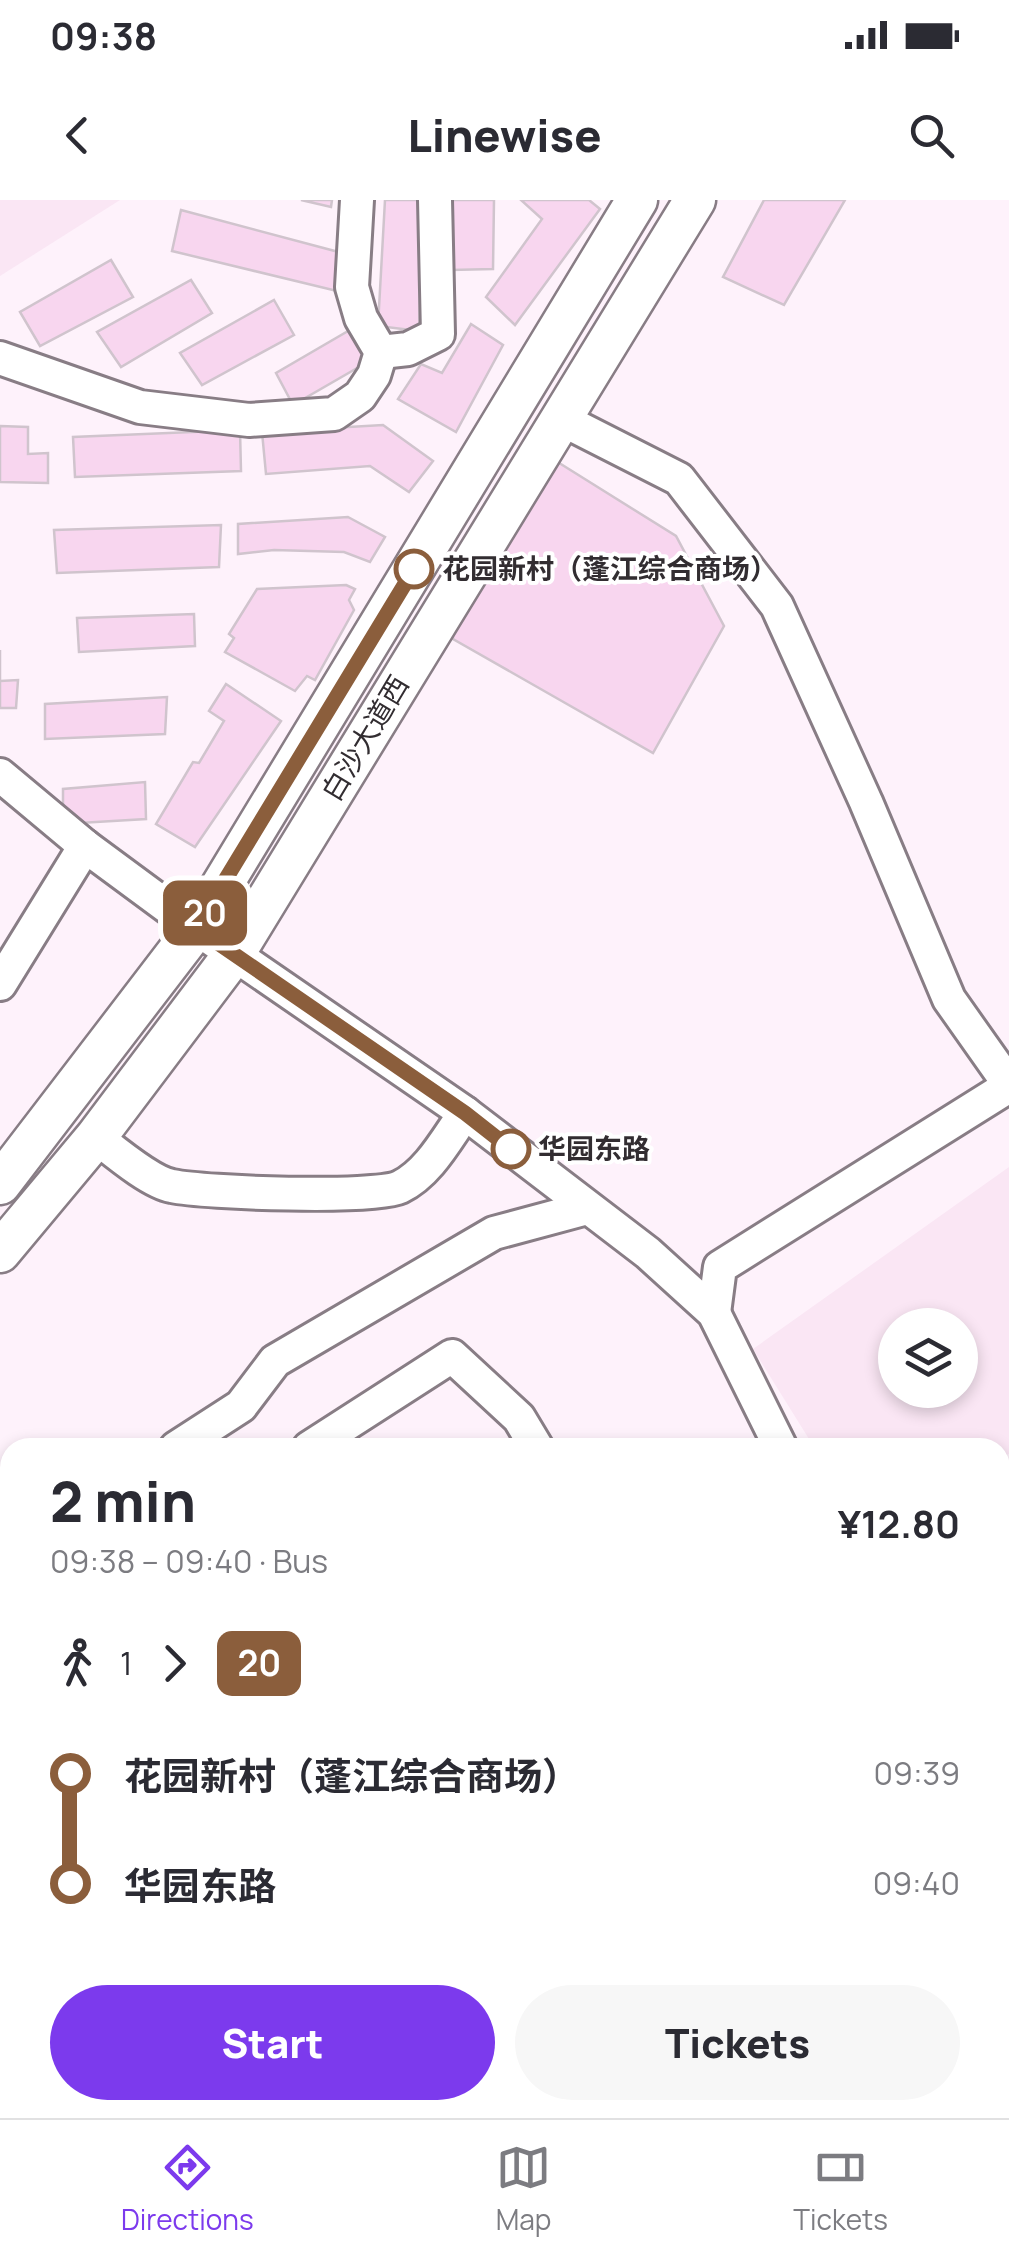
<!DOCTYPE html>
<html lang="en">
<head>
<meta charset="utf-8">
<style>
  :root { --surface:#fff; --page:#f7f7f7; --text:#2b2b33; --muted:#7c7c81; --line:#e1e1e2; --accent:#7c3aed }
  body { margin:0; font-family:Manrope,"Noto Sans SC",sans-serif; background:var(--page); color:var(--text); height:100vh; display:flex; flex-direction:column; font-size:38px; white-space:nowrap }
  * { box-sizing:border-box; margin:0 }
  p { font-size:32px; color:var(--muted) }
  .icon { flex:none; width:55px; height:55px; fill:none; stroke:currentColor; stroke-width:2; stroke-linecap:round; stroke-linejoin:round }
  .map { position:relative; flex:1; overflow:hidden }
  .panel { position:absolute; left:0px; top:1238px; width:1010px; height:682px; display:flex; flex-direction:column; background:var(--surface); border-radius:30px 30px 0 0; box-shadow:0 5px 15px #0003 }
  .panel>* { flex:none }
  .badge { padding:0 20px; border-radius:15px; font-size:35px; line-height:65px }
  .buttons { position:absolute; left:878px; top:1108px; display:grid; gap:20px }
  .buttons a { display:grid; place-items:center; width:100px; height:100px; border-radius:50%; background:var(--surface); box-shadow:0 5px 15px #0003; font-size:50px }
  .map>.badge { position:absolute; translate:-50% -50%; box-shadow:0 0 0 5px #fff }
  .legs { display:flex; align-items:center; gap:15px; height:110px; padding:0 50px; font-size:32px }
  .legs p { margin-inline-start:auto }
  .summary { display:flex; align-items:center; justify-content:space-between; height:170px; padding:0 50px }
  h1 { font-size:55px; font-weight:800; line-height:75px }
  .cta { display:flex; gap:20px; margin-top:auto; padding:20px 50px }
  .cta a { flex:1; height:115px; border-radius:60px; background:var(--accent); color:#fff; font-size:40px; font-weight:800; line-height:115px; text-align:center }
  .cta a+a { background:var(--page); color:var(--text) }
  ul { padding:0 50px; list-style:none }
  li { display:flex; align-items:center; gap:35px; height:110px; font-size:38px }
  li i { display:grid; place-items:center; width:15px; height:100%; margin:0 12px; background:currentColor }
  li i::after { content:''; width:25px; height:25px; margin:-12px; border:8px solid; border-radius:50%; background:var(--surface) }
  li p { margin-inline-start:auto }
  li:first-child i { background:linear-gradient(#0000 50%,currentColor 0) }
  li:last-child i { background:linear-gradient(currentColor 50%,#0000 0) }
  .status { display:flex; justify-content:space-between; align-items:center; height:70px; padding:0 50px; background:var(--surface); direction:ltr }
  .status svg { height:28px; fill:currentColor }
  header { display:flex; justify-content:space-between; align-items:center; height:130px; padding:0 50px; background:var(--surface); font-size:45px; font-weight:800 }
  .menu { display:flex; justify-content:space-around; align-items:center; height:140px; border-top:2px solid var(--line); background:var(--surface); font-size:28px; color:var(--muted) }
  .menu a { display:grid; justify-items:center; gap:5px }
  .menu .current { color:var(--accent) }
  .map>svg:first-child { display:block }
  .built { fill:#fae6f4; fill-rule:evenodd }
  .building { fill:#f8d6ef; stroke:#d0c4cd; stroke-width:2.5 }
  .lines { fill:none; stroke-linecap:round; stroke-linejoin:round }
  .minor-casing { stroke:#887d85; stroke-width:38 }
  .major-casing { stroke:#887d85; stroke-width:45 }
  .minor { stroke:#fff; stroke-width:32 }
  .major { stroke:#fff; stroke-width:40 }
  .line-1-casing { stroke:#fff; stroke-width:22 }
  .line-1 { stroke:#8b5e3c; stroke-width:15 }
  .stop-1-dot { fill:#fff; stroke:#8b5e3c; stroke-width:5 }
  .labels { text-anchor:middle; stroke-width:8; stroke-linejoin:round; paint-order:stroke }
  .stop-label { font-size:28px; font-weight:bold; fill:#322d31; stroke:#fff; text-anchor:start }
  .street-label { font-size:28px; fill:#322d31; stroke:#fff }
</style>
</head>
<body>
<div class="status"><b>09:38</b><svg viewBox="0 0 49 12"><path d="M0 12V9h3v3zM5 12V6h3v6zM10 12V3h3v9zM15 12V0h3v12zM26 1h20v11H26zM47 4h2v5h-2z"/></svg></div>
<header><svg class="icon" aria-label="back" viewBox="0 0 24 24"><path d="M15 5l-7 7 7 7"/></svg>Linewise<svg class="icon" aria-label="search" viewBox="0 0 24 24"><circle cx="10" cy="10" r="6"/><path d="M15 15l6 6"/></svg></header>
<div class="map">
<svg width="1009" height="1918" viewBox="0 0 1009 1918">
  <rect width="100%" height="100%" fill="#fef2fb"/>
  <g class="built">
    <polygon points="0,0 120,0 0,76"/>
    <path d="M 1009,967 L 1009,1254 L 1000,1258 L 1000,1248 L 814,1247 L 753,1149 ZM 960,1125 L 960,1190 L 895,1190 L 895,1125 Z"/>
    <polygon points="1009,1344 1009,1490 1000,1496 1000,1349"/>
  </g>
  <g class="building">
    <polygon points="301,0 332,0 331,7"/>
    <polygon points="385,0 423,0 419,131 378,126"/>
    <polygon points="451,0 494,0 493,69 451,70"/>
    <polygon points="521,0 589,0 600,9 515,125 486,97 542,19"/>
    <polygon points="764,0 845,0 784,105 723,77"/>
    <polygon points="181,10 346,54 337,91 172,51"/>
    <polygon points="111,60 133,97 40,146 20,112"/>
    <polygon points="191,80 212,113 121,167 97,132"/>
    <polygon points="274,100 294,135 202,185 180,153"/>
    <polygon points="471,124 503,145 456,232 398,199 421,164 442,173"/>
    <polygon points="355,127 371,160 293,205 276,173"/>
    <polygon points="383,225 433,261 409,292 370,266 266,274 262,232"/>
    <polygon points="0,226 28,227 28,254 48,253 48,283 0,282"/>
    <polygon points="240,230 241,271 75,277 73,237"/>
    <polygon points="548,256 676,336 724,426 653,553 453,439 452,406"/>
    <polygon points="348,317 385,337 370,362 344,352 274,350 238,354 238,324"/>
    <polygon points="221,325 219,367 57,373 54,330"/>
    <polygon points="346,385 355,389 349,400 354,410 315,480 307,476 295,491 225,452 234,438 229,434 257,389"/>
    <polygon points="194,414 195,446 79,452 77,418"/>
    <polygon points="0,450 0,481 18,480 16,508 0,508"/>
    <polygon points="226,484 281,521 195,647 156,624 193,562 199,563 224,521 209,511"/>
    <polygon points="167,497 165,534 45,539 45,504"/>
    <polygon points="145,582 146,619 63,624 63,589"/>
  </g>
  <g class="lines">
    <defs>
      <g id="minor">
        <polyline points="381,152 408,149 438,134 435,0"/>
        <polyline points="0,158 140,207 249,220 334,214 360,196 374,175 381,152 361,118 352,87 357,0"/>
        <polyline points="559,218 679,279 777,406 866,602 949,799 1009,884"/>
        <polyline points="0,575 85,646 196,728 465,913 648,1053 714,1113 781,1248"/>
        <polyline points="0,784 85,646"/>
        <path d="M 96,937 C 114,951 150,982 172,986 C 205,993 374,999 400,987 C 429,973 447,938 465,913"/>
        <polyline points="714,1113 720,1067 1009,886"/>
        <polyline points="176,1248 241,1206 275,1161 494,1033 587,1008"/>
        <polyline points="309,1248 452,1156 519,1218 537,1248"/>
        <polyline points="1000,1286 1009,1281"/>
        <polyline points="0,1309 10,1316"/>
        <polyline points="0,1381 10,1369"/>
        <polyline points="0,1589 10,1595"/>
        <polyline points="1000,1618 1009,1632"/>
        <polyline points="255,1910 259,1918"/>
      </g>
      <g id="major">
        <polyline points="0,984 196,728 637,0"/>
        <polyline points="0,1052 96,937 234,754 695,0"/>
      </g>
    </defs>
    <use href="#minor" class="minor-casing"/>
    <use href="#major" class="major-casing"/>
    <use href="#minor" class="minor"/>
    <use href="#major" class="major"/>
  </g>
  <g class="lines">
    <defs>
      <polyline id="line-1" points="414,369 196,728 465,913 511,949"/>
    </defs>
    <use href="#line-1" class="line-1-casing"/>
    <use href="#line-1" class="line-1"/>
  </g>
  <g class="stop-1-dot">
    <circle cx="414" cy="369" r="18"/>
    <circle cx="511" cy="949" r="18"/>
  </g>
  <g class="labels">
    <g class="stop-label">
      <text x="442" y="379">花园新村（蓬江综合商场）</text>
      <text x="538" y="959">华园东路</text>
    </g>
    <g class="street-label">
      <text transform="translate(365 538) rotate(-59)" y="10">白沙大道西</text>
    </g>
  </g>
</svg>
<div class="buttons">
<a><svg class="icon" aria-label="layers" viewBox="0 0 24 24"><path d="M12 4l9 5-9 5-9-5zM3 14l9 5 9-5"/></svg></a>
</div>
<b class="badge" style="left:205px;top:713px;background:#8b5e3c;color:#fff">20</b>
<section class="panel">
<div class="summary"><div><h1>2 min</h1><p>09:38 – 09:40 · Bus</p></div><b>¥12.80</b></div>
<div class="legs"><svg class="icon" aria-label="walk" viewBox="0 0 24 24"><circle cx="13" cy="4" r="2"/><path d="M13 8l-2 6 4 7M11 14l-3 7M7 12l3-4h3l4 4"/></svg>1<svg class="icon" aria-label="forward" viewBox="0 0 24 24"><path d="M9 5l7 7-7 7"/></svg><b class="badge" style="background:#8b5e3c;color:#fff">20</b></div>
<ul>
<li><i style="color:#8b5e3c"></i><b>花园新村（蓬江综合商场）</b><p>09:39</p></li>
<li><i style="color:#8b5e3c"></i><b>华园东路</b><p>09:40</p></li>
</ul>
<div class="cta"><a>Start</a><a>Tickets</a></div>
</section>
</div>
<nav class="menu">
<a class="current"><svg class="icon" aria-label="directions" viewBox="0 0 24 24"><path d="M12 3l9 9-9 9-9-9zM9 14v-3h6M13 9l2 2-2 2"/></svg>Directions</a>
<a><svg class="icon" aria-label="map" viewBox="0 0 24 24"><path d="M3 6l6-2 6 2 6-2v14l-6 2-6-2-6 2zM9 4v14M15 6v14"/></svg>Map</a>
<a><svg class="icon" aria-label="tickets" viewBox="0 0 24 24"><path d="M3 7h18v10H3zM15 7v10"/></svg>Tickets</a>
</nav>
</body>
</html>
